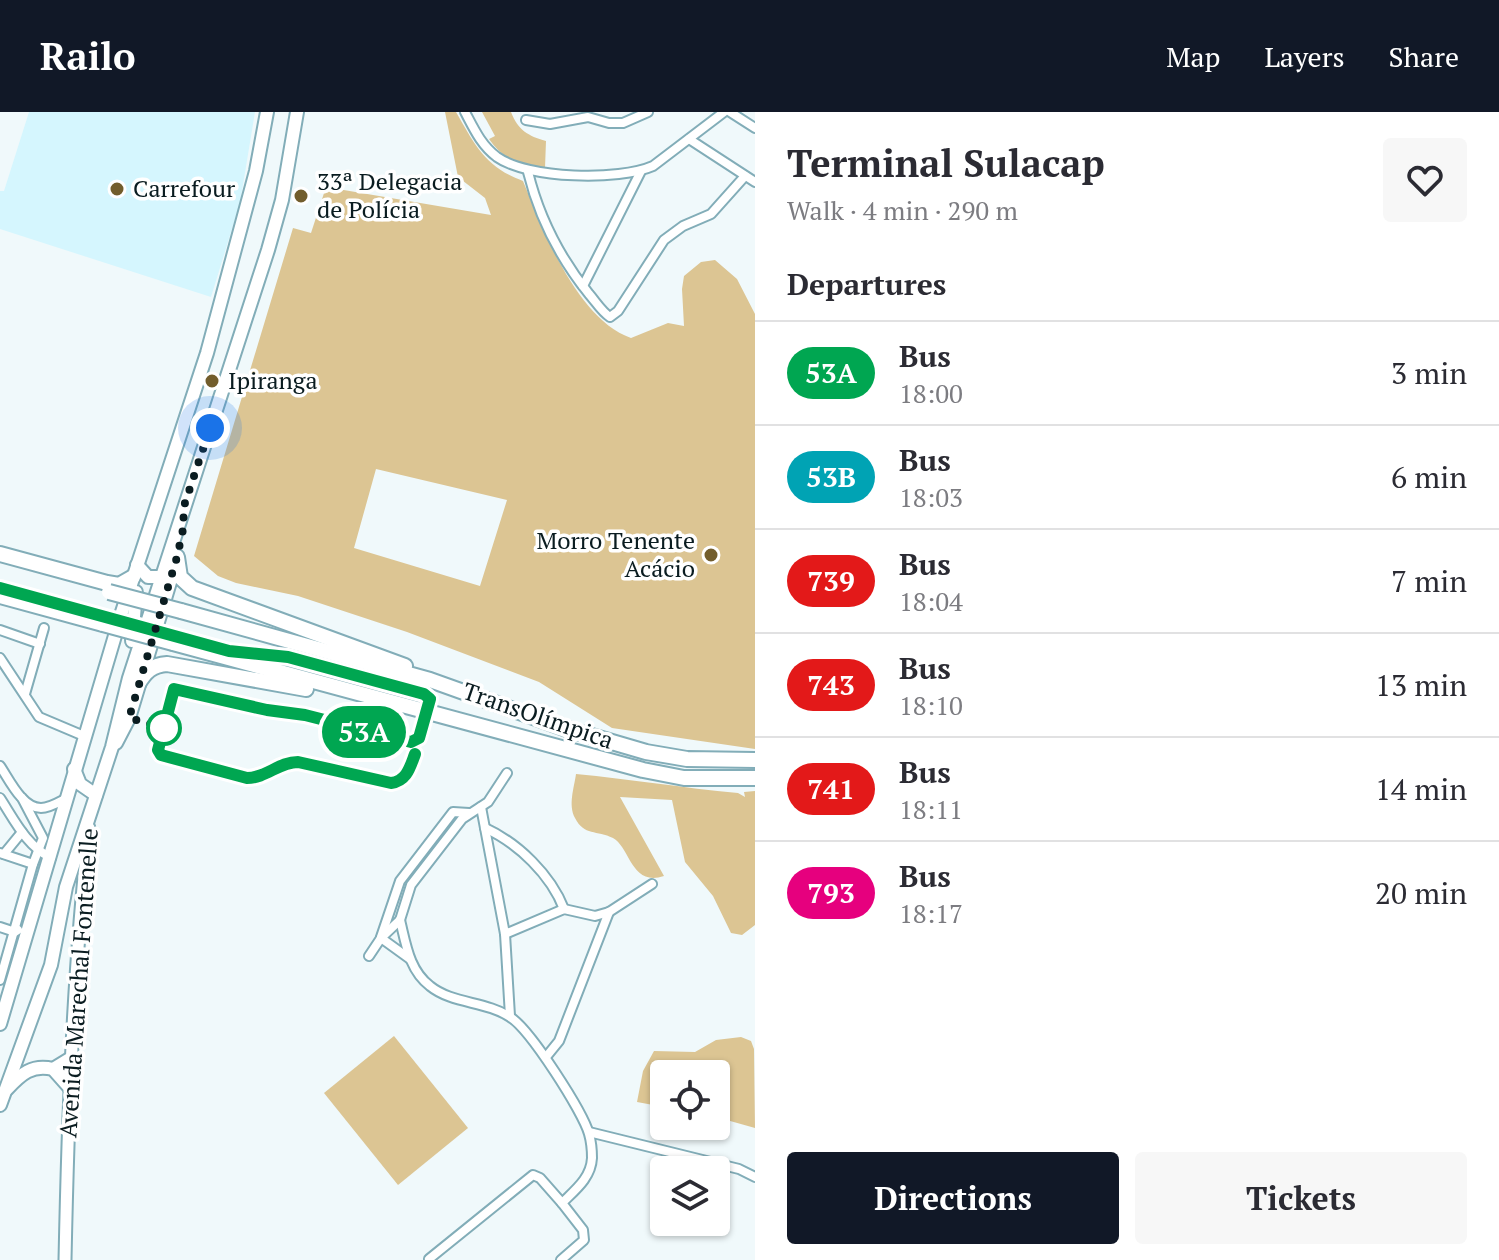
<!DOCTYPE html>
<html lang="en">
<head>
<meta charset="utf-8">
<style>
  :root { --surface:#fff; --page:#f7f7f7; --text:#2b2b33; --muted:#7c7c81; --line:#e1e1e2; --accent:#111827 }
  body { margin:0; font-family:"PT Serif",serif; background:var(--page); color:var(--text); height:100vh; display:flex; flex-direction:column; font-size:30px; white-space:nowrap }
  * { box-sizing:border-box; margin:0 }
  p { font-size:26px; color:var(--muted) }
  .icon { flex:none; width:44px; height:44px; fill:none; stroke:currentColor; stroke-width:2; stroke-linecap:round; stroke-linejoin:round }
  .map { position:relative; flex:1; overflow:hidden }
  .sheet { display:flex; flex-direction:column; background:var(--surface); width:744px }
  .sheet>* { flex:none }
  .badge { padding:0 16px; border-radius:26px; font-size:28px; line-height:52px }
  .controls { position:absolute; left:650px; top:948px; display:grid; gap:16px }
  .controls a { display:grid; place-items:center; width:80px; height:80px; border-radius:8px; background:var(--surface); box-shadow:0 2px 6px #0004; font-size:40px }
  .you { position:absolute; width:40px; height:40px; margin:-20px; border:6px solid #fff; border-radius:50%; background:#1a73e8; box-shadow:0 0 0 12px #1a73e833 }
  .map>.badge { position:absolute; translate:-50% -50%; box-shadow:0 0 0 4px #fff }
  h2 { padding:0 32px; font-size:30px; line-height:72px }
  .round { display:grid; place-items:center; flex:none; width:84px; height:84px; border-radius:8px; background:var(--page) }
  .head { display:flex; align-items:center; justify-content:space-between; height:136px; padding:0 32px }
  h1 { font-size:38px; font-weight:700; line-height:60px }
  .primary-button { display:flex; gap:16px; margin-top:auto; padding:16px 32px }
  .primary-button a { flex:1; height:92px; border-radius:8px; background:var(--accent); color:#fff; font-size:32px; font-weight:700; line-height:92px; text-align:center }
  .primary-button a+a { background:var(--page); color:var(--text) }
  ul { padding:0; list-style:none }
  li { display:flex; align-items:center; gap:24px; height:104px; padding:0 32px; border-top:2px solid var(--line) }
  li div { flex:1 }
  li b { display:block; font-size:30px }
  li em { font-style:normal }
  li .badge { min-width:88px; font-weight:700; text-align:center }
  header { display:flex; align-items:center; gap:48px; box-sizing:border-box; height:112px; padding:0 40px; background:var(--accent); color:#fff }
  header strong { font-size:38px }
  nav { display:flex; gap:44px; margin-inline-start:auto; font-size:28px }
  main { display:flex; flex:1; min-height:0 }
  .map>svg:first-child { display:block }
  .built { fill:#d5f6fe }
  .green { fill:#dcc593; fill-rule:evenodd }
  .lines { fill:none; stroke-linecap:round; stroke-linejoin:round }
  .minor-casing { stroke:#82adb8; stroke-width:12 }
  .secondary-casing { stroke:#82adb8; stroke-width:15 }
  .primary-casing { stroke:#82adb8; stroke-width:16 }
  .motorway-casing { stroke:#82adb8; stroke-width:18 }
  .minor { stroke:#fff; stroke-width:8 }
  .secondary { stroke:#fff; stroke-width:11 }
  .primary { stroke:#fff; stroke-width:12 }
  .motorway { stroke:#fff; stroke-width:14 }
  .motorway-bridge-casing { stroke:#82adb8; stroke-width:18; stroke-linecap:butt }
  .motorway-bridge { stroke:#fff; stroke-width:14 }
  .line-casing { stroke:#fff; stroke-width:18 }
  .line { stroke:#00a651; stroke-width:12 }
  .walk { stroke:#0a1c20; stroke-width:8; stroke-dasharray:0 14.4 }
  .poi-dot { fill:#725d2c; stroke:#fff; stroke-width:3 }
  .stop-dot { fill:#fff; stroke:#00a651; stroke-width:4 }
  .labels { text-anchor:middle; stroke-width:7; stroke-linejoin:round; paint-order:stroke }
  .poi-label { font-size:24px; fill:#0a1c20; stroke:#fff; text-anchor:start }
  .street-label { font-size:24px; fill:#0a1c20; stroke:#fff }
</style>
</head>
<body>
<header>
<strong>Railo</strong>
<nav><a>Map</a><a>Layers</a><a>Share</a></nav>
</header>
<main>
<div class="map">
<svg width="755" height="1148" viewBox="0 0 755 1148">
  <rect width="100%" height="100%" fill="#f0f9fb"/>
  <polygon class="built" points="29,0 255,0 240,91 211,185 0,117 0,79 4,79"/>
  <g class="green">
    <path d="M 445,0 L 456,0 C 475,33 485,55 523,69 C 543,118 577,207 631,226 L 668,211 L 684,214 L 682,177 L 684,164 L 701,150 L 715,148 L 737,167 L 755,202 L 755,637 L 612,616 L 539,570 L 407,520 L 298,484 L 236,471 L 218,464 L 194,444 L 293,116 L 311,121 L 326,75 L 491,103 L 485,86 L 458,65 ZM 376,357 L 507,388 L 480,474 L 354,436 Z"/>
    <path d="M 482,0 L 511,0 C 518,18 528,24 546,29 L 545,56 C 521,56 502,46 489,27 L 495,24 Z"/>
    <path d="M 576,662 C 630,667 683,676 738,681 L 745,685 L 744,680 L 755,679 L 755,813 L 742,823 L 731,821 L 713,784 L 685,750 L 672,688 L 620,685 L 664,764 C 631,775 630,735 613,726 C 597,718 584,724 575,706 C 568,693 574,676 576,662 Z"/>
    <polygon points="394,924 468,1016 398,1073 324,981"/>
    <polygon points="741,925 751,929 754,937 755,1016 716,1005 716,962 664,962 664,995 637,990 643,959 654,939 695,940 716,928"/>
  </g>
  <g class="lines">
    <defs>
      <g id="minor">
        <path d="M 465,0 C 474,17 481,33 497,45 C 528,67 619,69 653,54 L 724,0"/>
        <polyline points="730,0 755,16"/>
        <polyline points="526,8 550,12 588,5 609,11 623,11 648,0"/>
        <polyline points="689,27 755,70"/>
        <path d="M 528,60 C 539,105 560,146 589,182 C 596,190 602,200 610,205 L 618,199 L 664,128 L 683,114 L 711,102 L 745,64"/>
        <polyline points="583,174 641,59"/>
        <polyline points="0,518 40,532"/>
        <polyline points="0,546 39,605 84,624"/>
        <polyline points="25,582 44,516"/>
        <path d="M 0,654 C 9,667 22,696 41,696 C 50,696 59,690 67,686"/>
        <path d="M 0,686 C 15,709 26,733 51,746"/>
        <polyline points="481,695 505,822 510,904"/>
        <path d="M 485,716 C 518,731 551,763 564,797"/>
        <polyline points="0,741 33,752"/>
        <polyline points="4,742 22,720"/>
        <path d="M 400,808 C 406,832 409,858 430,874 C 452,892 486,889 510,905 C 530,917 583,1000 589,1022 C 591,1029 592,1039 592,1046 C 591,1066 575,1078 562,1091 L 583,1118 L 584,1128 L 561,1148"/>
        <polyline points="0,815 15,820 18,818"/>
        <polyline points="505,822 564,797 595,804 609,800 652,772"/>
        <polyline points="381,825 400,769 453,700 469,701"/>
        <polyline points="381,826 410,847"/>
        <polyline points="369,844 381,826 400,808 411,773 462,707 488,690 507,661"/>
        <polyline points="0,868 33,752 43,726 22,686"/>
        <polyline points="546,945 559,929 609,800"/>
        <polyline points="589,1020 739,1057 755,1065"/>
        <polyline points="429,1147 533,1063 540,1066 562,1091"/>
      </g>
      <path id="secondary" d="M 65,1148 C 68,1004 73,859 89,716"/>
      <g id="primary">
        <polyline points="137,453 148,465 161,465"/>
        <polyline points="132,529 136,480"/>
        <polyline points="116,631 129,606 177,447"/>
        <polyline points="74,657 80,672 96,683"/>
        <polyline points="0,912 122,500 207,241 256,59 267,0"/>
        <polyline points="53,957 71,946"/>
        <path d="M 7,977 C 21,962 32,952 53,957 L 69,975"/>
        <polyline points="0,993 51,853 66,775 112,635 129,566 268,138 282,88 297,0"/>
      </g>
      <g id="motorway">
        <polyline points="0,442 107,471 119,473 133,465"/>
        <polyline points="177,445 180,465 192,476 405,554"/>
        <polyline points="0,484 103,512"/>
        <polyline points="181,499 430,568 564,616 646,640 687,647 755,648"/>
        <polyline points="173,531 643,658 684,666 755,666"/>
        <path d="M 138,572 C 145,560 152,553 167,552 L 306,577"/>
      </g>
    </defs>
    <use href="#minor" class="minor-casing"/>
    <use href="#secondary" class="secondary-casing"/>
    <use href="#primary" class="primary-casing"/>
    <use href="#motorway" class="motorway-casing"/>
    <use href="#minor" class="minor"/>
    <use href="#secondary" class="secondary"/>
    <use href="#primary" class="primary"/>
    <use href="#motorway" class="motorway"/>
    <defs>
      <g id="motorway-bridge">
        <polyline points="109,480 181,499"/>
        <polyline points="103,512 173,531"/>
      </g>
    </defs>
    <use href="#motorway-bridge" class="motorway-bridge-casing"/>
    <use href="#motorway-bridge" class="motorway-bridge"/>
  </g>
  <g class="lines">
    <defs>
      <path id="line" d="M 0,476 L 229,539 L 288,545 L 424,582 L 430,587 L 419,626 L 411,630 L 305,603 L 267,598 L 174,577 L 158,638 L 161,643 L 247,666 C 266,666 279,650 298,650 L 391,671 C 407,669 410,655 415,642"/>
    </defs>
    <use href="#line" class="line-casing"/>
    <use href="#line" class="line"/>
    <polyline class="walk" points="164,616 129,606 177,445 184,413 183,397 210,316"/>
  </g>
  <g class="poi-dot">
    <circle cx="117" cy="77" r="8"/>
    <circle cx="301" cy="84" r="8"/>
    <circle cx="212" cy="269" r="8"/>
    <circle cx="711" cy="443" r="8"/>
  </g>
  <circle class="stop-dot" cx="164" cy="616" r="16"/>
  <g class="labels">
    <g class="poi-label">
      <text x="317" y="78">33ª Delegacia<tspan x="317" dy="28">de Polícia</tspan></text>
      <text x="133" y="85">Carrefour</text>
      <text x="228" y="277">Ipiranga</text>
      <text x="695" y="437" text-anchor="end">Morro Tenente<tspan x="695" dy="28">Acácio</tspan></text>
    </g>
    <g class="street-label">
      <text transform="translate(538 604) rotate(19)" y="8">TransOlímpica</text>
      <text transform="translate(79 871) rotate(-86)" y="8">Avenida Marechal Fontenelle</text>
    </g>
  </g>
</svg>
<div class="controls">
<a><svg class="icon" aria-label="locate" viewBox="0 0 24 24"><circle cx="12" cy="12" r="6"/><path d="M12 2v4M12 18v4M2 12h4M18 12h4"/></svg></a>
<a><svg class="icon" aria-label="layers" viewBox="0 0 24 24"><path d="M12 4l9 5-9 5-9-5zM3 14l9 5 9-5"/></svg></a>
</div>
<div class="you" style="left:210px;top:316px"></div>
<b class="badge" style="left:364px;top:620px;background:#00a651;color:#fff">53A</b>
</div>
<section class="sheet">
<div class="head"><div><h1>Terminal Sulacap</h1><p>Walk · 4 min · 290 m</p></div><a class="round"><svg class="icon" aria-label="heart" viewBox="0 0 24 24"><path d="M12 20l-8-8c-3-5 5-10 8-4 3-6 11-1 8 4z"/></svg></a></div>
<h2>Departures</h2>
<ul>
<li><span class="badge" style="background:#00a651;color:#fff">53A</span><div><b>Bus</b><p>18:00</p></div><em>3 min</em></li>
<li><span class="badge" style="background:#00a3b4;color:#fff">53B</span><div><b>Bus</b><p>18:03</p></div><em>6 min</em></li>
<li><span class="badge" style="background:#e31919;color:#fff">739</span><div><b>Bus</b><p>18:04</p></div><em>7 min</em></li>
<li><span class="badge" style="background:#e31919;color:#fff">743</span><div><b>Bus</b><p>18:10</p></div><em>13 min</em></li>
<li><span class="badge" style="background:#e31919;color:#fff">741</span><div><b>Bus</b><p>18:11</p></div><em>14 min</em></li>
<li><span class="badge" style="background:#e6007e;color:#fff">793</span><div><b>Bus</b><p>18:17</p></div><em>20 min</em></li>
</ul>
<div class="primary-button"><a>Directions</a><a>Tickets</a></div>
</section>
</main>
</body>
</html>
